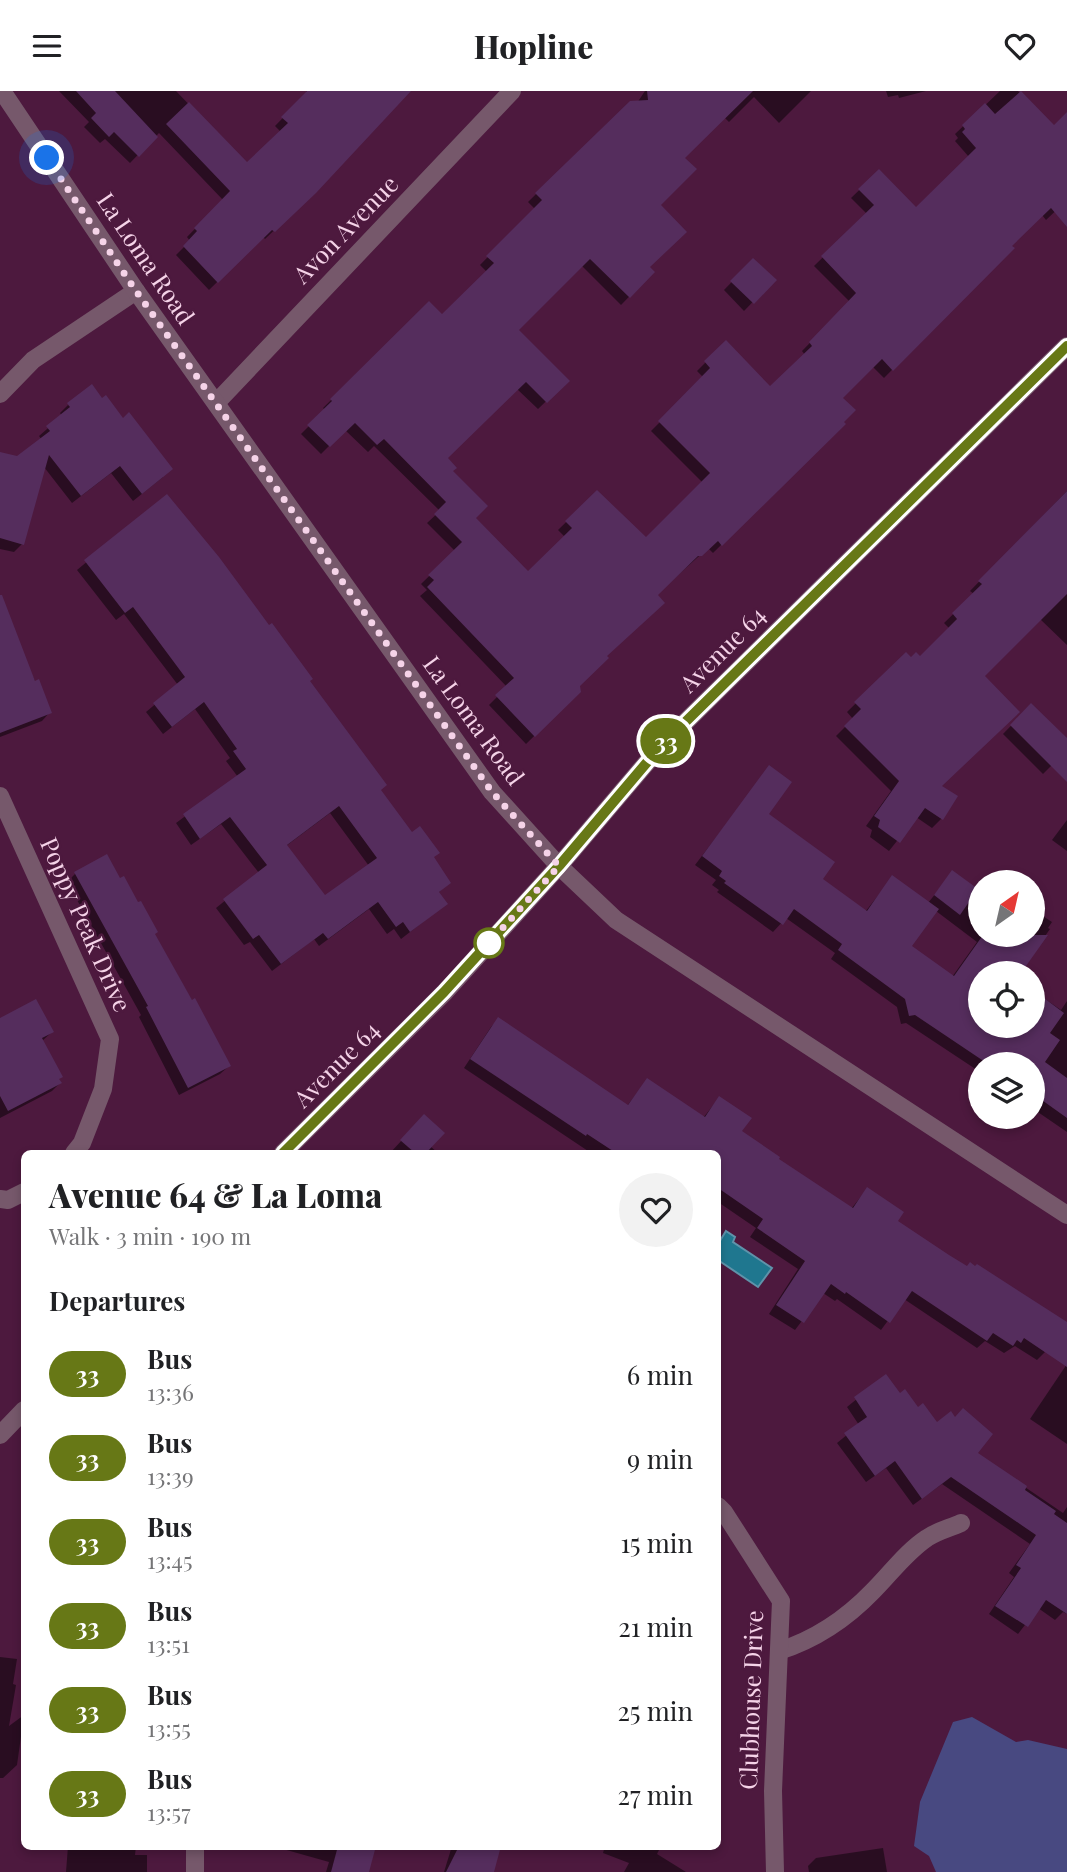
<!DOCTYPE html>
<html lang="en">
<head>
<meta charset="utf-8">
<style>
  :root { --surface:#fff; --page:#f2f2f2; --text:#202124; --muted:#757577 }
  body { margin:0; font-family:"Playfair Display",serif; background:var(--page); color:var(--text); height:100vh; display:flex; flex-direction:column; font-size:26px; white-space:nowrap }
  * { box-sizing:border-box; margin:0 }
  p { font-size:23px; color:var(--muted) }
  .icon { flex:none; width:38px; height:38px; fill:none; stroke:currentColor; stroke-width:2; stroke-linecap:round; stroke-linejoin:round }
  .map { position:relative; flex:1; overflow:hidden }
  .sheet { position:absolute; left:21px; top:1059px; width:700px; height:700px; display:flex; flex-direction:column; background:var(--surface); border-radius:10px; box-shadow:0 4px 10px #0003 }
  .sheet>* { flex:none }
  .badge { padding:0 14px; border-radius:23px; font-size:24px; line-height:46px }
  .needle { width:46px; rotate:34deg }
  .fabs { position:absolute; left:968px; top:779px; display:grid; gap:14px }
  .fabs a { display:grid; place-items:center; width:77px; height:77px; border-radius:50%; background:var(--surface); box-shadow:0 4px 10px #0003; font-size:35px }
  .you { position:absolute; width:35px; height:35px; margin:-18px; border:5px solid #fff; border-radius:50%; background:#1a73e8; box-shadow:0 0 0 10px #1a73e833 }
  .map>.badge { position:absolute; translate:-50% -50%; box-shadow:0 0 0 4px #fff }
  h2 { padding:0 28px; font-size:26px; line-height:63px }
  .round { display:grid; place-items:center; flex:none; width:74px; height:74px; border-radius:37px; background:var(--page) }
  .head { display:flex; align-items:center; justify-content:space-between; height:119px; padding:0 28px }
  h1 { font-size:33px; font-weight:800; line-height:52px }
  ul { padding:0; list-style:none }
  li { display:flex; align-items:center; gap:21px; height:84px; padding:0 28px }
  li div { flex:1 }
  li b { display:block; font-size:26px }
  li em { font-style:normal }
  li .badge { min-width:77px; font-weight:700; text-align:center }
  header { display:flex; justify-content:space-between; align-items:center; height:91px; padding:0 28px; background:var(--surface); font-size:32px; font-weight:800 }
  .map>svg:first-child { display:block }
  .green { fill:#484981 }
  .water { fill:#1f778f; stroke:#5f93aa; stroke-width:2 }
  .shadow { fill:#0007; fill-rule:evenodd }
  .building { fill:#552d5d; fill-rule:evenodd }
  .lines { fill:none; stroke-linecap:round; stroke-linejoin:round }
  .service { stroke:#76586b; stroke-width:18 }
  .minor { stroke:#76586b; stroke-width:18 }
  .tertiary { stroke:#76586b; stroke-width:18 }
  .line-casing { stroke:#fff; stroke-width:16 }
  .line { stroke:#677816; stroke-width:10 }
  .walk { stroke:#f5d3e8; stroke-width:7; stroke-dasharray:0 12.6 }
  .stop-dot { fill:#fff; stroke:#677816; stroke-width:3.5 }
  .labels { text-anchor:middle; stroke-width:5; stroke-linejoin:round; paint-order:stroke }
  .street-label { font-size:24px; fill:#f5d3e8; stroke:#4d193e }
</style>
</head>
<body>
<header><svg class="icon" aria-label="menu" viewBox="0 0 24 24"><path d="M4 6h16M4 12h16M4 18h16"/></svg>Hopline<svg class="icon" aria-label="heart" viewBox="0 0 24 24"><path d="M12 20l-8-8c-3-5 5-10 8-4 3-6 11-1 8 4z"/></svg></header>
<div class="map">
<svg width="1067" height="1781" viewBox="0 0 1067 1781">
  <rect width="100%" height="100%" fill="#4d193e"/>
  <polygon class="green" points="972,1626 1016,1651 1028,1649 1067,1658 1067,1781 936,1781 929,1765 914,1755 920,1711 953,1631"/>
  <polygon class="water" points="726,1140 735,1146 733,1151 772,1177 758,1196 718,1169 718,1153"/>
  <g class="shadow">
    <polygon points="59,0 176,0 247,74 281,41 275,35 307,2 306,0 408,0 305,110 265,148 263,146 209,199 176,164 190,150 187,146 223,109 159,42 130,72 105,48 100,52 84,36 89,31"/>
    <polygon points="645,0 811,0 779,32 754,6 729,31 724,26 683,67 659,114 648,177 653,181 621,214 581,174 516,239 567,290 538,318 517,298 445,367 473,427 528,483 565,446 558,439 597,401 646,448 703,392 651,340 704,287 697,280 726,251 770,298 805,264 802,260 850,211 814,175 867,123 851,107 879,80 916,119 969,66 955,50 958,47 955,43 1000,0 1018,0 1054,36 1067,27 1067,109 1046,129 1042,124 1010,155 1012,157 884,287 872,275 840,307 841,331 843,333 713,462 708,457 656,504 579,595 579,601 526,653 489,614 507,596 420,505 427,499 421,493 455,460 427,432 440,420 374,355 368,361 345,339 321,363 301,343 325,319 323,317 429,212 442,225 487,181 480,174 535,118 528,111 608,32 633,18"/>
    <polygon points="886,0 926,0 899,7 898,4 888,6"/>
    <polygon points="753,169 774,189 744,220 724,199"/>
    <polygon points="68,314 163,386 133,410 111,382 72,412 44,376 22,453 14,461 0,458 0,363 17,367 42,349 39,345 62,325 60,322"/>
    <polygon points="1067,400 1067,554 1040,528 982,585 940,695 941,728 932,737 916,726 889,760 870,746 872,739 866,735 891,700 836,645 853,628 847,621 906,563 911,569 920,567 950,538 944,532 974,503 970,500"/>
    <path d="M 166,405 L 308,590 L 379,699 L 412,743 L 432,766 L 448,792 L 438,802 L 446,813 L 401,848 L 394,838 L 387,843 L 369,818 L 319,855 L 314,848 L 272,880 L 250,851 L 244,854 L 216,817 L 259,782 L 221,733 L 191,754 L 176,732 L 238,686 L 226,670 L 230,667 L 195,618 L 163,643 L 146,621 L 178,594 L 124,523 L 116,529 L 77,479 ZM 330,722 L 369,775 L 325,806 L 286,755 Z"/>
    <polygon points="0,518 50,621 42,630 0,646"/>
    <polygon points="1031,614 1067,650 1067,659 1043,683 1003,643"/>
    <path d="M 769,677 L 766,723 L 820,788 L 865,821 L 892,787 L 928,812 L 952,782 L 980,802 L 980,844 L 1032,844 L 1032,818 L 1052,831 L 1048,837 L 1050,838 L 1019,882 L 980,882 L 980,934 L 1032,934 L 1032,899 L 1061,919 L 1067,910 L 1067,1041 L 1032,1017 L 1032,973 L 980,973 L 980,981 L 906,932 L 901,933 L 897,916 L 831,868 L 835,862 L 786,827 L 773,841 L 717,801 L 719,799 L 712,794 L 716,789 L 695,774 ZM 936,820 L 977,851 L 952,886 L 909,856 Z"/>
    <polygon points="1067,729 1067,760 1052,749"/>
    <polygon points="75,783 119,789 154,843 229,975 220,983 179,1004 139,926 141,924 67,791"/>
    <polygon points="499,928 627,1015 647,989 703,1027 719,1007 740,1041 776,1069 851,1118 867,1098 896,1131 1045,1261 1037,1269 1015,1255 1004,1262 985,1250 977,1257 904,1208 881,1239 837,1208 835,1210 823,1202 795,1239 769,1223 798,1178 750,1146 756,1137 718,1111 718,1062 591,1062 464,977 491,936"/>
    <polygon points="0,929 52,941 42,950 60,992 52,1000 0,1027"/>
    <polygon points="416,1034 430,1055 438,1062 390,1062"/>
    <polygon points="1067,1273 1067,1353 1030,1328"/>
    <polygon points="885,1285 899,1305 975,1362 1063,1422 1067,1416 1067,1523 1063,1521 1055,1529 1038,1517 1018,1543 989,1523 1014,1486 1009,1482 1030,1453 942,1393 913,1414 886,1377 866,1391 837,1352 859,1334 847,1316"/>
    <polygon points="0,1566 17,1568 13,1593 16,1594 9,1635 24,1624 17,1674 3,1687 0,1687"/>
    <polygon points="68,1755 136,1755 135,1764 147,1764 147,1781 66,1781"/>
    <polygon points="284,1755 374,1755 367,1781 326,1781 329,1771 283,1758"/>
    <polygon points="452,1755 499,1755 493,1781 444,1781"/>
    <polygon points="605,1755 661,1755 657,1763 686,1781 624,1781 629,1772 603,1762"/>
    <polygon points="883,1757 887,1781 809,1781 808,1775 816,1767"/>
  </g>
  <g class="building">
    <polygon points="76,0 115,0 158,46 139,66 114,41 109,46 91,27 96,22"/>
    <polygon points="307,0 411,0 316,102 275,141 272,139 218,192 183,155 197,140 194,137 230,100 166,33 189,11 247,71 288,32 281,26"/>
    <polygon points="647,0 753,0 685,67 697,78 661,114 687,141 650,176 655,181 630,207 590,168 519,239 570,290 547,312 526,291 448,367 457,377 453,380 488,415 476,427 528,480 572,437 565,430 597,399 646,446 710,382 658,330 710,277 704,270 726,249 770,295 812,255 809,251 856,202 821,165 874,114 858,98 879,78 916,116 976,57 962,41 965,38 962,34 985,12 995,23 1021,0 1054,34 1067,21 1067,136 1051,117 1012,155 1015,157 893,280 882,268 843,307 856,319 844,331 846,333 722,455 718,450 702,465 698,465 658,504 665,512 607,565 609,567 580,595 581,601 535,646 495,604 514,587 427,496 434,489 428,484 462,451 434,423 446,411 384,348 377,354 355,332 330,356 307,334 332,310 330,308 429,210 442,223 494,172 486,165 542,109 535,102 630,10 648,9"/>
    <polygon points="753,167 777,189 754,213 730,190"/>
    <polygon points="92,293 102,307 106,304 123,327 129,321 173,378 142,403 120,375 81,405 49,364 24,454 0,447 0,361 17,365 50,340 46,335 70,316 67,312"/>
    <polygon points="1067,400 1067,503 985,585 1020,621 942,695 958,705 943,729 925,717 900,752 878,736 880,729 874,725 899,690 844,635 861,618 854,611 906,561 911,566 916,561 920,565 957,528 952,522 982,493 978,490"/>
    <path d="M 167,403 L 219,466 L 269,534 L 272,532 L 313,588 L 310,590 L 387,694 L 381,699 L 412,741 L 420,735 L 440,762 L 434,766 L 451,792 L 439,801 L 448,813 L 410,841 L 403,831 L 396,836 L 378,811 L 328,848 L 323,842 L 281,873 L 259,844 L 253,848 L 223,808 L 267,774 L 230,726 L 200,748 L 183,723 L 246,678 L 233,660 L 237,658 L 204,611 L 172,636 L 153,612 L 185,586 L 133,516 L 125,522 L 84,469 ZM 339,715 L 377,767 L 325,804 L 287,754 Z"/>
    <polygon points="0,504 2,504 35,590 39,588 52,622 0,642"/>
    <polygon points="1031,612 1067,647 1067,691 1010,634"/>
    <polygon points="769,674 792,691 769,723 835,771 823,788 867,820 892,784 939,818 912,855 954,885 983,844 1048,844 1021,882 980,882 980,934 1032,934 1032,898 1064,922 1050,942 1060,949 1045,971 1067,987 1067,1027 1032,1002 1032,973 988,973 915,924 909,925 905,908 838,859 842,853 794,818 783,834 724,792 726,790 719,785 722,780 702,765"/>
    <polygon points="107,763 120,787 124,785 138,811 141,810 158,841 155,843 192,909 195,907 231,975 188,997 146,916 148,915 74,781"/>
    <polygon points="952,779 978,798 960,824 934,804"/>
    <polygon points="36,908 54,941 42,947 63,986 59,988 62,992 8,1020 0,1005 0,927"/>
    <polygon points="498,926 628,1014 647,987 705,1026 719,1005 752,1027 742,1040 780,1066 779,1068 853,1117 867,1096 904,1121 898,1130 949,1164 967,1175 970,1171 975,1175 977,1173 1067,1231 1067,1276 1024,1247 1021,1252 1017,1249 1013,1255 993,1242 987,1250 912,1200 890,1232 846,1201 845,1203 831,1193 804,1232 776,1214 805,1170 757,1137 763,1128 718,1097 718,1062 616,1062 587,1043 586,1045 470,968"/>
    <polygon points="424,1023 445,1042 426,1062 415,1062 400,1049"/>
    <polygon points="886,1283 900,1302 905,1298 918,1316 923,1312 937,1331 951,1320 955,1326 963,1317 993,1343 978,1362 1027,1395 1025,1399 1056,1420 1054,1423 1067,1432 1067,1523 1046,1509 1028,1536 995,1515 1021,1477 1016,1474 1036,1444 951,1386 922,1408 895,1370 875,1385 844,1342 867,1326 854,1306"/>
    <polygon points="338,1755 376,1755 369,1781 331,1781"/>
    <polygon points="459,1755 501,1755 494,1781 446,1781"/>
  </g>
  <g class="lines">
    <path class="service" d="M 779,1560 C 817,1548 846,1528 873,1500 C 891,1482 906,1461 927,1447 C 937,1440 950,1437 961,1432"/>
    <g class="minor">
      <polyline points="0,303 33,269 136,200"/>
      <polyline points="216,312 512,0"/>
      <polyline points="0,705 110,948 103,998 82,1052 74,1062"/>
      <polyline points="0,1108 8,1109 24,1101"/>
      <polyline points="718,1415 724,1421 781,1510 773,1700 775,1781"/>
      <polyline points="195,1755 195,1781"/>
    </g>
    <g class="tertiary">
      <polyline points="2,0 136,200 492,701 559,775 616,829 1067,1124"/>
      <polyline points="283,1062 445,901 559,775 660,656 1067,255"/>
      <polyline points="0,1344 24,1319"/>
    </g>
  </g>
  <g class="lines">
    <defs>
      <polyline id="line" points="283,1062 444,901 559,775 660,656 1067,255"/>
    </defs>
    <use href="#line" class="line-casing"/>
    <use href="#line" class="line"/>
    <polyline class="walk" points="47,67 136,200 492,701 559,775 489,852"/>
  </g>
  <circle class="stop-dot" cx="489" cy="852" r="14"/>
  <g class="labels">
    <g class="street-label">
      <text transform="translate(346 139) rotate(-46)" y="8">Avon Avenue</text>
      <text transform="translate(145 168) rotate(56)" y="8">La Loma Road</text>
      <text transform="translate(723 559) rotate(-45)" y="8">Avenue 64</text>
      <text transform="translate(473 630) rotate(54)" y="8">La Loma Road</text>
      <text transform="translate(85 834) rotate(66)" y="8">Poppy Peak Drive</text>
      <text transform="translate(337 974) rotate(-45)" y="8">Avenue 64</text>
      <text transform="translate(752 1609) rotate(-88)" y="8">Clubhouse Drive</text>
    </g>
  </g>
</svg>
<div class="fabs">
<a><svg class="needle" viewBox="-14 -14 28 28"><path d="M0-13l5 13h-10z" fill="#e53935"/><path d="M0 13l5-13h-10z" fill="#757577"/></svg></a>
<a><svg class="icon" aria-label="locate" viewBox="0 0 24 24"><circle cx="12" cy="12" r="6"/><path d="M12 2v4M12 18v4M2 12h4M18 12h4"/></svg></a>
<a><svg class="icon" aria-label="layers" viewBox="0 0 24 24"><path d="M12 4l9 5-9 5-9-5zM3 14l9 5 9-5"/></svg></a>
</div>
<div class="you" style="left:47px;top:67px"></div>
<b class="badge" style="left:666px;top:650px;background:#677816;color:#fff">33</b>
<section class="sheet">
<div class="head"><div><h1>Avenue 64 &amp; La Loma</h1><p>Walk · 3 min · 190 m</p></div><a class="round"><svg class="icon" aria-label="heart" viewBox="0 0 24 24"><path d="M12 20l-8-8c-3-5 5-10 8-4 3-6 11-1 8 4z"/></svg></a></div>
<h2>Departures</h2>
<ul>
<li><span class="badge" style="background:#677816;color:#fff">33</span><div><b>Bus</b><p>13:36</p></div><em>6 min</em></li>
<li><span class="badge" style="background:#677816;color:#fff">33</span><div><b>Bus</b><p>13:39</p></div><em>9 min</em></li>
<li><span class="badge" style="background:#677816;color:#fff">33</span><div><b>Bus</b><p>13:45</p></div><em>15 min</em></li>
<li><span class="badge" style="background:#677816;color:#fff">33</span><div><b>Bus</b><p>13:51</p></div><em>21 min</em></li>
<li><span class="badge" style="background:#677816;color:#fff">33</span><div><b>Bus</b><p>13:55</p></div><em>25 min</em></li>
<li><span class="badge" style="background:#677816;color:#fff">33</span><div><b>Bus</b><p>13:57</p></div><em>27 min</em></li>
</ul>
</section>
</div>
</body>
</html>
